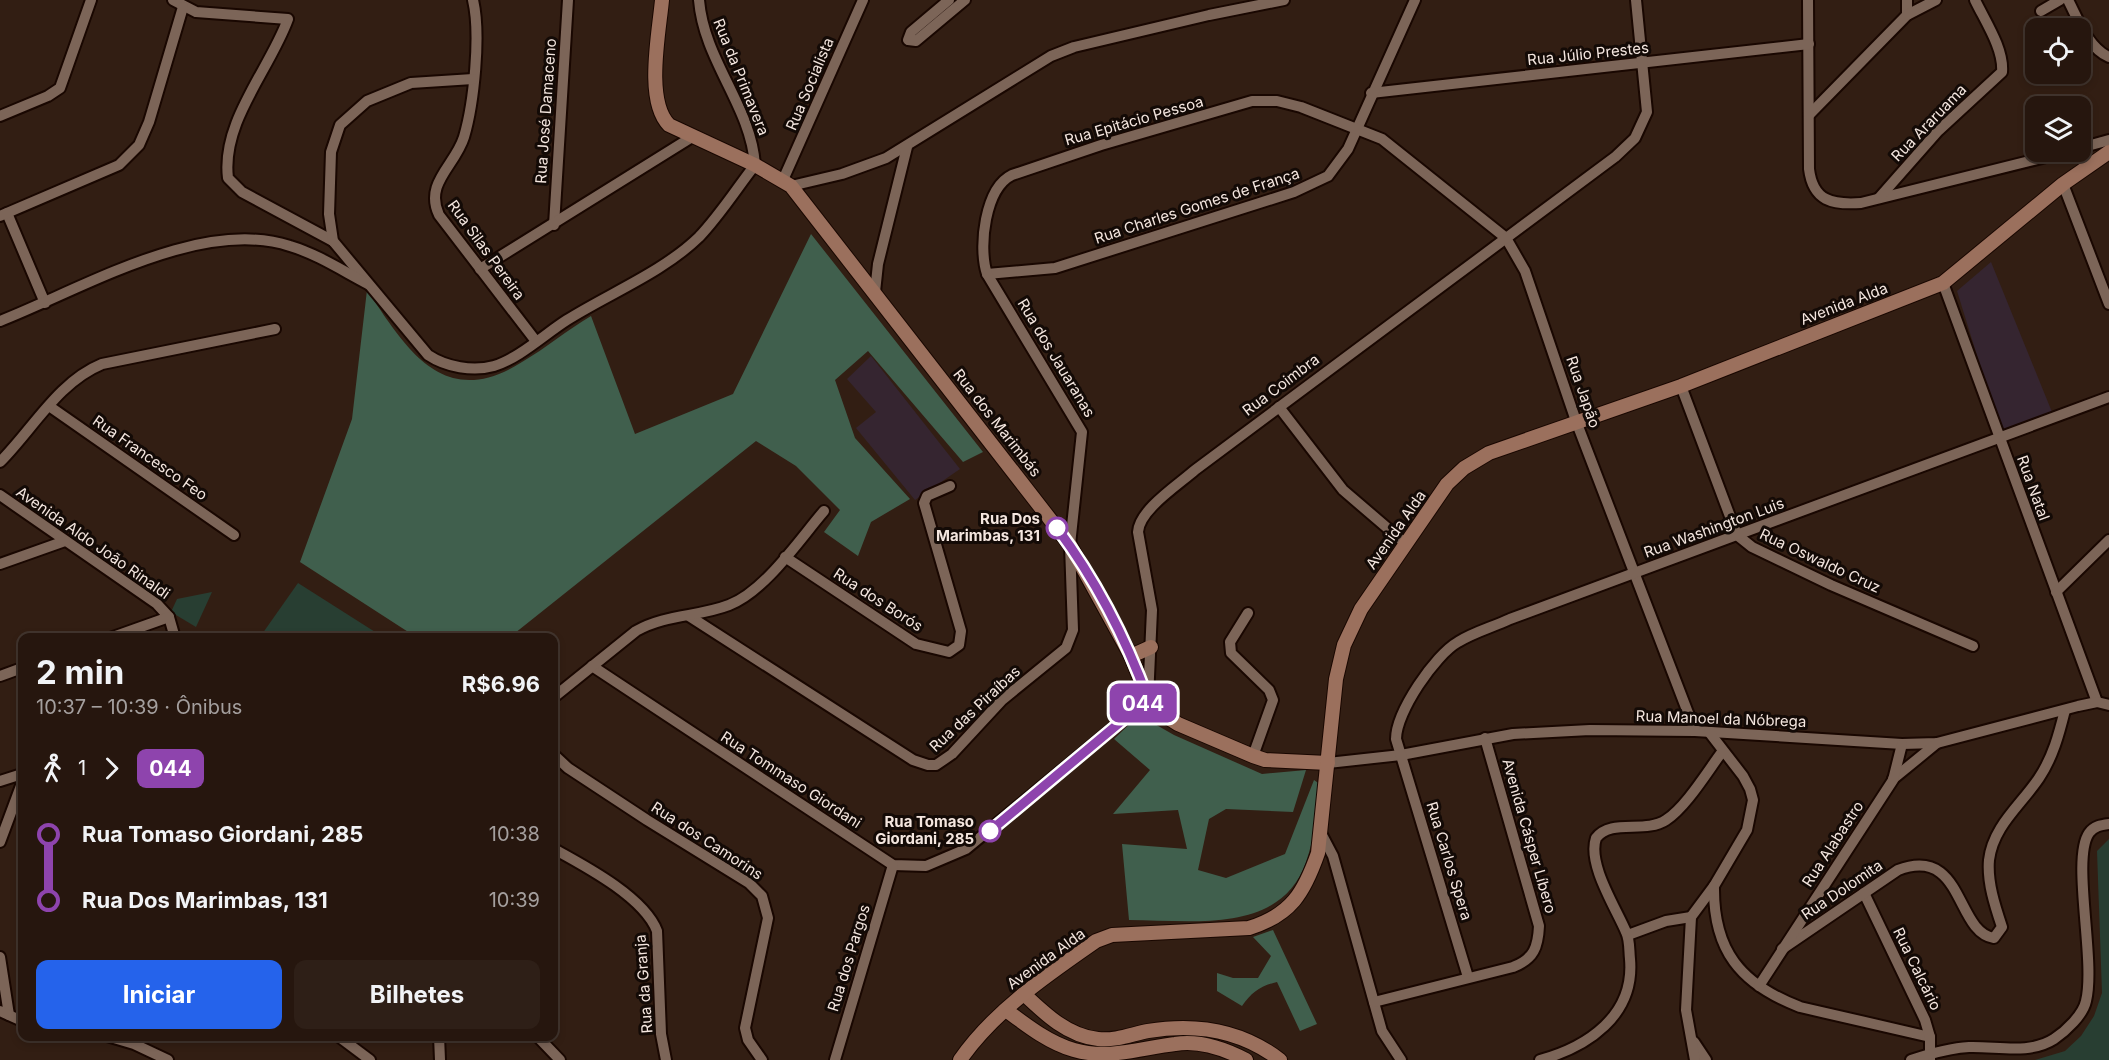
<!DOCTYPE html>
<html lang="pt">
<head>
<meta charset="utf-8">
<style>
  :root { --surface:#26160e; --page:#2e1f17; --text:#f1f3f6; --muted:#a49f9e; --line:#42352e; --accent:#2563eb }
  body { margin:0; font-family:Inter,sans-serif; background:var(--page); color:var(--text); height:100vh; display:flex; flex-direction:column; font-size:22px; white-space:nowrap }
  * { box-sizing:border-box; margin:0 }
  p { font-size:20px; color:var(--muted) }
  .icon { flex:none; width:33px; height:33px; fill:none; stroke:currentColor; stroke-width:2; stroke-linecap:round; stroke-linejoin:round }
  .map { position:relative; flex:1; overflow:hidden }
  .drawer { position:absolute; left:18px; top:633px; width:540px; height:408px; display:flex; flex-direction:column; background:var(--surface); border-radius:12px; box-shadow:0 3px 9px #0003,0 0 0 2px var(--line) }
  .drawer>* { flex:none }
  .badge { padding:0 12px; border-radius:9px; font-size:21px; line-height:39px }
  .tools { position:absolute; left:2025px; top:18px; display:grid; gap:12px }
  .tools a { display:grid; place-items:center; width:66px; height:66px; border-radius:12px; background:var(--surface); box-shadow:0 3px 9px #0003,0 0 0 2px var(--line); font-size:30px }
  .map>.badge { position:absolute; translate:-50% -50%; box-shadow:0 0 0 3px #fff }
  .legs { display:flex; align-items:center; gap:9px; height:66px; padding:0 18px; font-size:20px }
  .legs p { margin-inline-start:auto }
  .head { display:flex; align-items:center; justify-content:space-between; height:102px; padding:0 18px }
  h1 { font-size:33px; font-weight:700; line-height:45px }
  .button { display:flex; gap:12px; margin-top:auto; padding:12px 18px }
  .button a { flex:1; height:69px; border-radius:12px; background:var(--accent); color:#fff; font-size:24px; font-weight:700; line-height:69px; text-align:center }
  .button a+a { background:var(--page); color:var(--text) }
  ul { padding:0 18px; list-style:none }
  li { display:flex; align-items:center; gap:21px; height:66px; font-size:22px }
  li i { display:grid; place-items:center; width:9px; height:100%; margin:0 8px; background:currentColor }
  li i::after { content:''; width:15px; height:15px; margin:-8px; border:4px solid; border-radius:50%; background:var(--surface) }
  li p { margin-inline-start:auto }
  li:first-child i { background:linear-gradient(#0000 50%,currentColor 0) }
  li:last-child i { background:linear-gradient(currentColor 50%,#0000 0) }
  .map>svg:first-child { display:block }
  .education { fill:#352530 }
  .green { fill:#283e32 }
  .forest { fill:#405f4d }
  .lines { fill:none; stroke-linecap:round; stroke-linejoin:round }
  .street-casing { stroke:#190701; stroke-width:14 }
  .secondary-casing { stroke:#190701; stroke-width:16 }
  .street { stroke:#7c6558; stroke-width:10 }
  .secondary { stroke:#9b705d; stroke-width:14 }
  .line-1-casing { stroke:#fff; stroke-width:14 }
  .line-1 { stroke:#8e44ad; stroke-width:9 }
  .stop-1-dot { fill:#fff; stroke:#8e44ad; stroke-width:3 }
  .labels { text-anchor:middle; stroke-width:6; stroke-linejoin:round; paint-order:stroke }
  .street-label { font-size:15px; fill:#f4e6df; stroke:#130a06 }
  .stop-label { font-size:15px; font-weight:bold; fill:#f4e6df; stroke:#130a06; text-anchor:end }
</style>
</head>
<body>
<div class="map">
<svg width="2109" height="1060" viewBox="0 0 2109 1060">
  <rect width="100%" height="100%" fill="#321e13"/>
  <g class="education">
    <polygon points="1991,262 2054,417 2002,436 1957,291"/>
    <polygon points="871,356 960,469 915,500 856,428 876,412 847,379"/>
  </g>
  <g class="green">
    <polygon points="298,583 383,637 260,637"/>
    <polygon points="212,592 196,627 171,612 177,599"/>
    <polygon points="2109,839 2109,1060 2035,1060 2065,1051 2081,1036 2094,1016 2102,993 2097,851"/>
  </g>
  <g class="forest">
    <path d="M 811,234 L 983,452 L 963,462 L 868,351 L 835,380 L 855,438 L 910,499 L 871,522 L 858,556 L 824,532 L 840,510 L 796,466 L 756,441 L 510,637 L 416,637 L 300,562 L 352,419 L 367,290 C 406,348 443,412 522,362 C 546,348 567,330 591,316 L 635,434 L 733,394 Z"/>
    <path d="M 1139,715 L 1174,735 L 1262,774 L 1306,770 L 1293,812 L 1226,809 L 1209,819 L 1198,870 L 1226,878 L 1285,854 L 1314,780 L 1321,785 C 1317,811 1315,837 1306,862 C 1281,935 1191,920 1129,920 L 1122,844 L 1187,849 L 1178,810 L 1113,814 L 1150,770 L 1114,739 Z"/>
    <path d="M 1273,930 L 1317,1024 L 1300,1031 L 1277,982 C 1260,986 1252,992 1242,1006 L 1217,991 L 1217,973 L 1233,978 L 1258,978 L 1271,956 L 1253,937 Z"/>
  </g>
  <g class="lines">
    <defs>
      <g id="street">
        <path d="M 173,0 L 196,12 L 288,19 C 270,69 221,122 228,178 L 242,192 L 333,241"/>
        <path d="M 473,0 C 481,34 474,103 464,137 C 455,166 424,183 439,215 L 535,340"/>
        <polyline points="949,0 911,32 908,40 916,41 965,0"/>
        <path d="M 1808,0 L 1809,169 C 1813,201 1832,205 1861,203 L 2066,152"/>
        <polyline points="1907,0 1907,15"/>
        <path d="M 2068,0 C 2078,19 2088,48 2109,57"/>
        <polyline points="2041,11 2060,0"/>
        <path d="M 473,79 L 411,83 L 367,101 L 340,125 L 331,152 L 329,214 L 333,241 L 428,355 C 446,367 473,372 494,366 C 518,359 545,334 567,320 C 610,293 663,272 699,237 C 720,215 737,188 755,165 C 751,106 704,61 699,0"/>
        <polyline points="1371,93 1809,44"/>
        <polyline points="1809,115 1907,15 1936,0"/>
        <polyline points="0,116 48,96 60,88 91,0"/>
        <polyline points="2080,148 2109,140"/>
        <polyline points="783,180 863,0"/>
        <polyline points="2063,184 2109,304"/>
        <polyline points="791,186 842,174 886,158 1051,56 1074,47 1209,15 1284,0"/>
        <path d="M 1879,198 L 1938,131 L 2002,72 C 2004,49 1985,21 1975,0"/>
        <polyline points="7,213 45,303"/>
        <polyline points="0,216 119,165 139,145 149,122 183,7"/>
        <polyline points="554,225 568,0"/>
        <polyline points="480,269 692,137"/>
        <polyline points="987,274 1055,268 1294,192 1328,176 1348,149 1415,0"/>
        <polyline points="1943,283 2097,702"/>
        <polyline points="875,292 878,264 907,147"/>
        <path d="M 0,321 C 82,289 201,217 290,246 C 317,254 343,271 368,284"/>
        <polyline points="1681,386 1737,535 1752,547 1831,585 1973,646"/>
        <polyline points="49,406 234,535"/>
        <polyline points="1279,407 1343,490 1406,544"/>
        <path d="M 0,462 C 33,429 58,382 102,364 L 275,329"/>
        <polyline points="0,495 157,604 169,617 175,638"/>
        <polyline points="785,557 916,644 949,652 959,645 961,631 924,503 927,496 950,486"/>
        <polyline points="0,564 65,541"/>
        <polyline points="2056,592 2109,540"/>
        <polyline points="1248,613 1230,642 1231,653 1269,690 1273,700 1253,756"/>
        <path d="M 689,616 L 913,760 L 928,765 L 936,765 L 952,754 L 1002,700 L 1066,648 L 1073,630 L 1070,545 L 1082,432 L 987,274 C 978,247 985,188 1012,175 L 1101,145 L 1252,101 L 1277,101 L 1301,107 L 1382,139 L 1506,238 L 1525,271 L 1576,421 L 1695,731"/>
        <polyline points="110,638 169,617"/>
        <path d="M 592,666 L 893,865 L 926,866 L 966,849 L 1148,699 L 1152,610 L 1138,532 C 1139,510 1178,485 1195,470 L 1615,157 L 1635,138 L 1647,112 L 1636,0"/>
        <polyline points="0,676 22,668"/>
        <path d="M 554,697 L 636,631 C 666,614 698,617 729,605 C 765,591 799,540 824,511"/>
        <polyline points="554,755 568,768 647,820 749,883 762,896 768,918 745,1028 748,1040 762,1060"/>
        <polyline points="1328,763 1401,755 1513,734 1590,730 1695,731 1902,744 1937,743 2078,706 2097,702 2109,705"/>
        <polyline points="1893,779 1937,743"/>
        <polyline points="0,781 22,774"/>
        <polyline points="1322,835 1333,856 1382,1031 1401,1060"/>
        <polyline points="0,842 22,783"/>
        <path d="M 554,849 C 585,866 644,897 657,931 L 661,1034 L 666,1060"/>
        <path d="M 1714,886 C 1713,950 1740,984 1800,1007 L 1930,1037"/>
        <polyline points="1864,893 1925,1020 1930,1037 1930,1060"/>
        <polyline points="1628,935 1666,921 1691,917"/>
        <path d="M 1782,949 L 1898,870 C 1964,845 1955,932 1994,938 L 2002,927 C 1995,906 1987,882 1989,860 C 1993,826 2021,805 2039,778 C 2053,757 2059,734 2065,710"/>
        <polyline points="0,957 9,1015"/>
        <path d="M 1468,977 L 1396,739 C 1396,712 1435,655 1458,642 C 1474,632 1493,627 1510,619 L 2109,397"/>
        <polyline points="1759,986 1893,780 1902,744"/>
        <path d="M 1374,1002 L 1513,967 C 1534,959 1538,947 1539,926 L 1485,738"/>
        <polyline points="0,1011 22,1021"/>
        <polyline points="107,1036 134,1044 168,1060"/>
        <polyline points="338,1036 370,1060"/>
        <polyline points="439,1036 440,1060"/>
        <polyline points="537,1036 560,1060"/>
        <polyline points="1694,1042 1706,1060"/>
        <polyline points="835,1060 893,865"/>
        <path d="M 1540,1060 C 1587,1047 1635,1016 1630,959 C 1629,951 1630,940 1626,932 C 1616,908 1587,864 1596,838 C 1611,818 1645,834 1666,820 C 1686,807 1707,772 1722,752"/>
        <polyline points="1695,1060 1686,1010 1691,917 1714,886 1747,830 1753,800 1750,789 1743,776 1709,732"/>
        <path d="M 1911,1060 C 1929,1054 1949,1048 1969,1047 C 1997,1046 2029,1055 2054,1039 C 2066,1031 2083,1015 2086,1001 C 2096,960 2071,859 2089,833 C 2094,826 2101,825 2109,824"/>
      </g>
      <g id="secondary">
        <path d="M 662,0 C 659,33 645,101 669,125 L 755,165 L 791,186 L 1070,545 L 1131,656 L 1148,699 L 1156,710 L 1178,724 L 1253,756 L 1265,760 L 1328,763"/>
        <polyline points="1131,656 1151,647"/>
        <path d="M 1024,994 C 1045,1014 1068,1036 1098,1039 C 1116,1041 1132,1034 1148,1031 C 1196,1023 1241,1030 1280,1060"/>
        <path d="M 1006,1010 C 1026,1025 1049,1043 1074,1050 C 1108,1060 1141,1048 1175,1044 C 1199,1040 1225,1049 1246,1060"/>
        <path d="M 960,1060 C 994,1011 1047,975 1096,941 L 1112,935 L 1249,928 C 1291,915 1304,893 1318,853 L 1336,679 L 1344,645 L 1361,609 L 1447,484 L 1464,468 L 1489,453 L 1681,386 L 1943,283 L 2063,184 L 2109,152"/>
      </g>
    </defs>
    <use href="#street" class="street-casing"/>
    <use href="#secondary" class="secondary-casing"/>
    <use href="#street" class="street"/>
    <use href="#secondary" class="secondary"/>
  </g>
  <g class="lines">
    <defs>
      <path id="line-1" d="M 990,831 L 1148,699 C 1126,639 1095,579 1057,528"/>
    </defs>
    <use href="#line-1" class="line-1-casing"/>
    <use href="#line-1" class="line-1"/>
  </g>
  <g class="stop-1-dot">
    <circle cx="1057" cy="528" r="10"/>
    <circle cx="990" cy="831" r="10"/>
  </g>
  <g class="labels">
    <g class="street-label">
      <text transform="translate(1588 54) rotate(-6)" y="5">Rua Júlio Prestes</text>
      <text transform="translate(741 77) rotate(68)" y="5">Rua da Primavera</text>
      <text transform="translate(810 84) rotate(-67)" y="5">Rua Socialista</text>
      <text transform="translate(546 111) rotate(-86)" y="5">Rua José Damaceno</text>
      <text transform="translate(1134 121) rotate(-16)" y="5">Rua Epitácio Pessoa</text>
      <text transform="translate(1929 123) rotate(-46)" y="5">Rua Araruama</text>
      <text transform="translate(1197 206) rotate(-18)" y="5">Rua Charles Gomes de França</text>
      <text transform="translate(486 250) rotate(54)" y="5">Rua Silas Pereira</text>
      <text transform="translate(1844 304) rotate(-21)" y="5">Avenida Alda</text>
      <text transform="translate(1056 358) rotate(59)" y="5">Rua dos Jauaranas</text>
      <text transform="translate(1281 385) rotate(-37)" y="5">Rua Coimbra</text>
      <text transform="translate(1583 392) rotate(71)" y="5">Rua Japão</text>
      <text transform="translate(997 423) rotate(52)" y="5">Rua dos Marimbás</text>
      <text transform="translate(150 458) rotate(35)" y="5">Rua Francesco Feo</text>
      <text transform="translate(2033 488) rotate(70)" y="5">Rua Natal</text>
      <text transform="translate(1714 528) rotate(-20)" y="5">Rua Washington Luis</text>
      <text transform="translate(1396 530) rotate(-55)" y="5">Avenida Alda</text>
      <text transform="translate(93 543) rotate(35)" y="5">Avenida Aldo João Rinaldi</text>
      <text transform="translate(1820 561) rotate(25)" y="5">Rua Oswaldo Cruz</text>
      <text transform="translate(878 600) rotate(33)" y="5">Rua dos Borós</text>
      <text transform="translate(975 709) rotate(-43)" y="5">Rua das Piraíbas</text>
      <text transform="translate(1721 719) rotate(2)" y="5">Rua Manoel da Nóbrega</text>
      <text transform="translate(791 780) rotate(33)" y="5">Rua Tommaso Giordani</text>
      <text transform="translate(1529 836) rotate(74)" y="5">Avenida Cásper Líbero</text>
      <text transform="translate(707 841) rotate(33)" y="5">Rua dos Camorins</text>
      <text transform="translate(1833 844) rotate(-57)" y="5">Rua Alabastro</text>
      <text transform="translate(1449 861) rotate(73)" y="5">Rua Carlos Spera</text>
      <text transform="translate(1842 890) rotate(-34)" y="5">Rua Dolomita</text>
      <text transform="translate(849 958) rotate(-73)" y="5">Rua dos Pargos</text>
      <text transform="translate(1046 959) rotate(-36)" y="5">Avenida Alda</text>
      <text transform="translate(1917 969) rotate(64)" y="5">Rua Calcário</text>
      <text transform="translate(644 984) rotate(-94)" y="5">Rua da Granja</text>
    </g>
    <g class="stop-label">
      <text x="1040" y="524">Rua Dos<tspan x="1040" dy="17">Marimbas, 131</tspan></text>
      <text x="974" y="827">Rua Tomaso<tspan x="974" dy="17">Giordani, 285</tspan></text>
    </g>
  </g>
</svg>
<div class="tools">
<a><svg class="icon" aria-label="locate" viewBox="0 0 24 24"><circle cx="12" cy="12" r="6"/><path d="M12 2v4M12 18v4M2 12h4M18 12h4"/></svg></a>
<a><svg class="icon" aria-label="layers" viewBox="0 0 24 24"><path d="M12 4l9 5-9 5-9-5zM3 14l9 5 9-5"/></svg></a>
</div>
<b class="badge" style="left:1143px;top:703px;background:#8e44ad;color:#fff">044</b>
<section class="drawer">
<div class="head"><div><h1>2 min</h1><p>10:37 – 10:39 · Ônibus</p></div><b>R$6.96</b></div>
<div class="legs"><svg class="icon" aria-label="walk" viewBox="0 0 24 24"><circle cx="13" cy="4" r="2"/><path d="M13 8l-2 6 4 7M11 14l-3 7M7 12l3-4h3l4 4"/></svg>1<svg class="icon" aria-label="forward" viewBox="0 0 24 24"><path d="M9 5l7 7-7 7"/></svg><b class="badge" style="background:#8e44ad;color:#fff">044</b></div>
<ul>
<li><i style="color:#8e44ad"></i><b>Rua Tomaso Giordani, 285</b><p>10:38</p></li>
<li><i style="color:#8e44ad"></i><b>Rua Dos Marimbas, 131</b><p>10:39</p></li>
</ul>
<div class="button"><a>Iniciar</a><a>Bilhetes</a></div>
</section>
</div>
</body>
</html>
